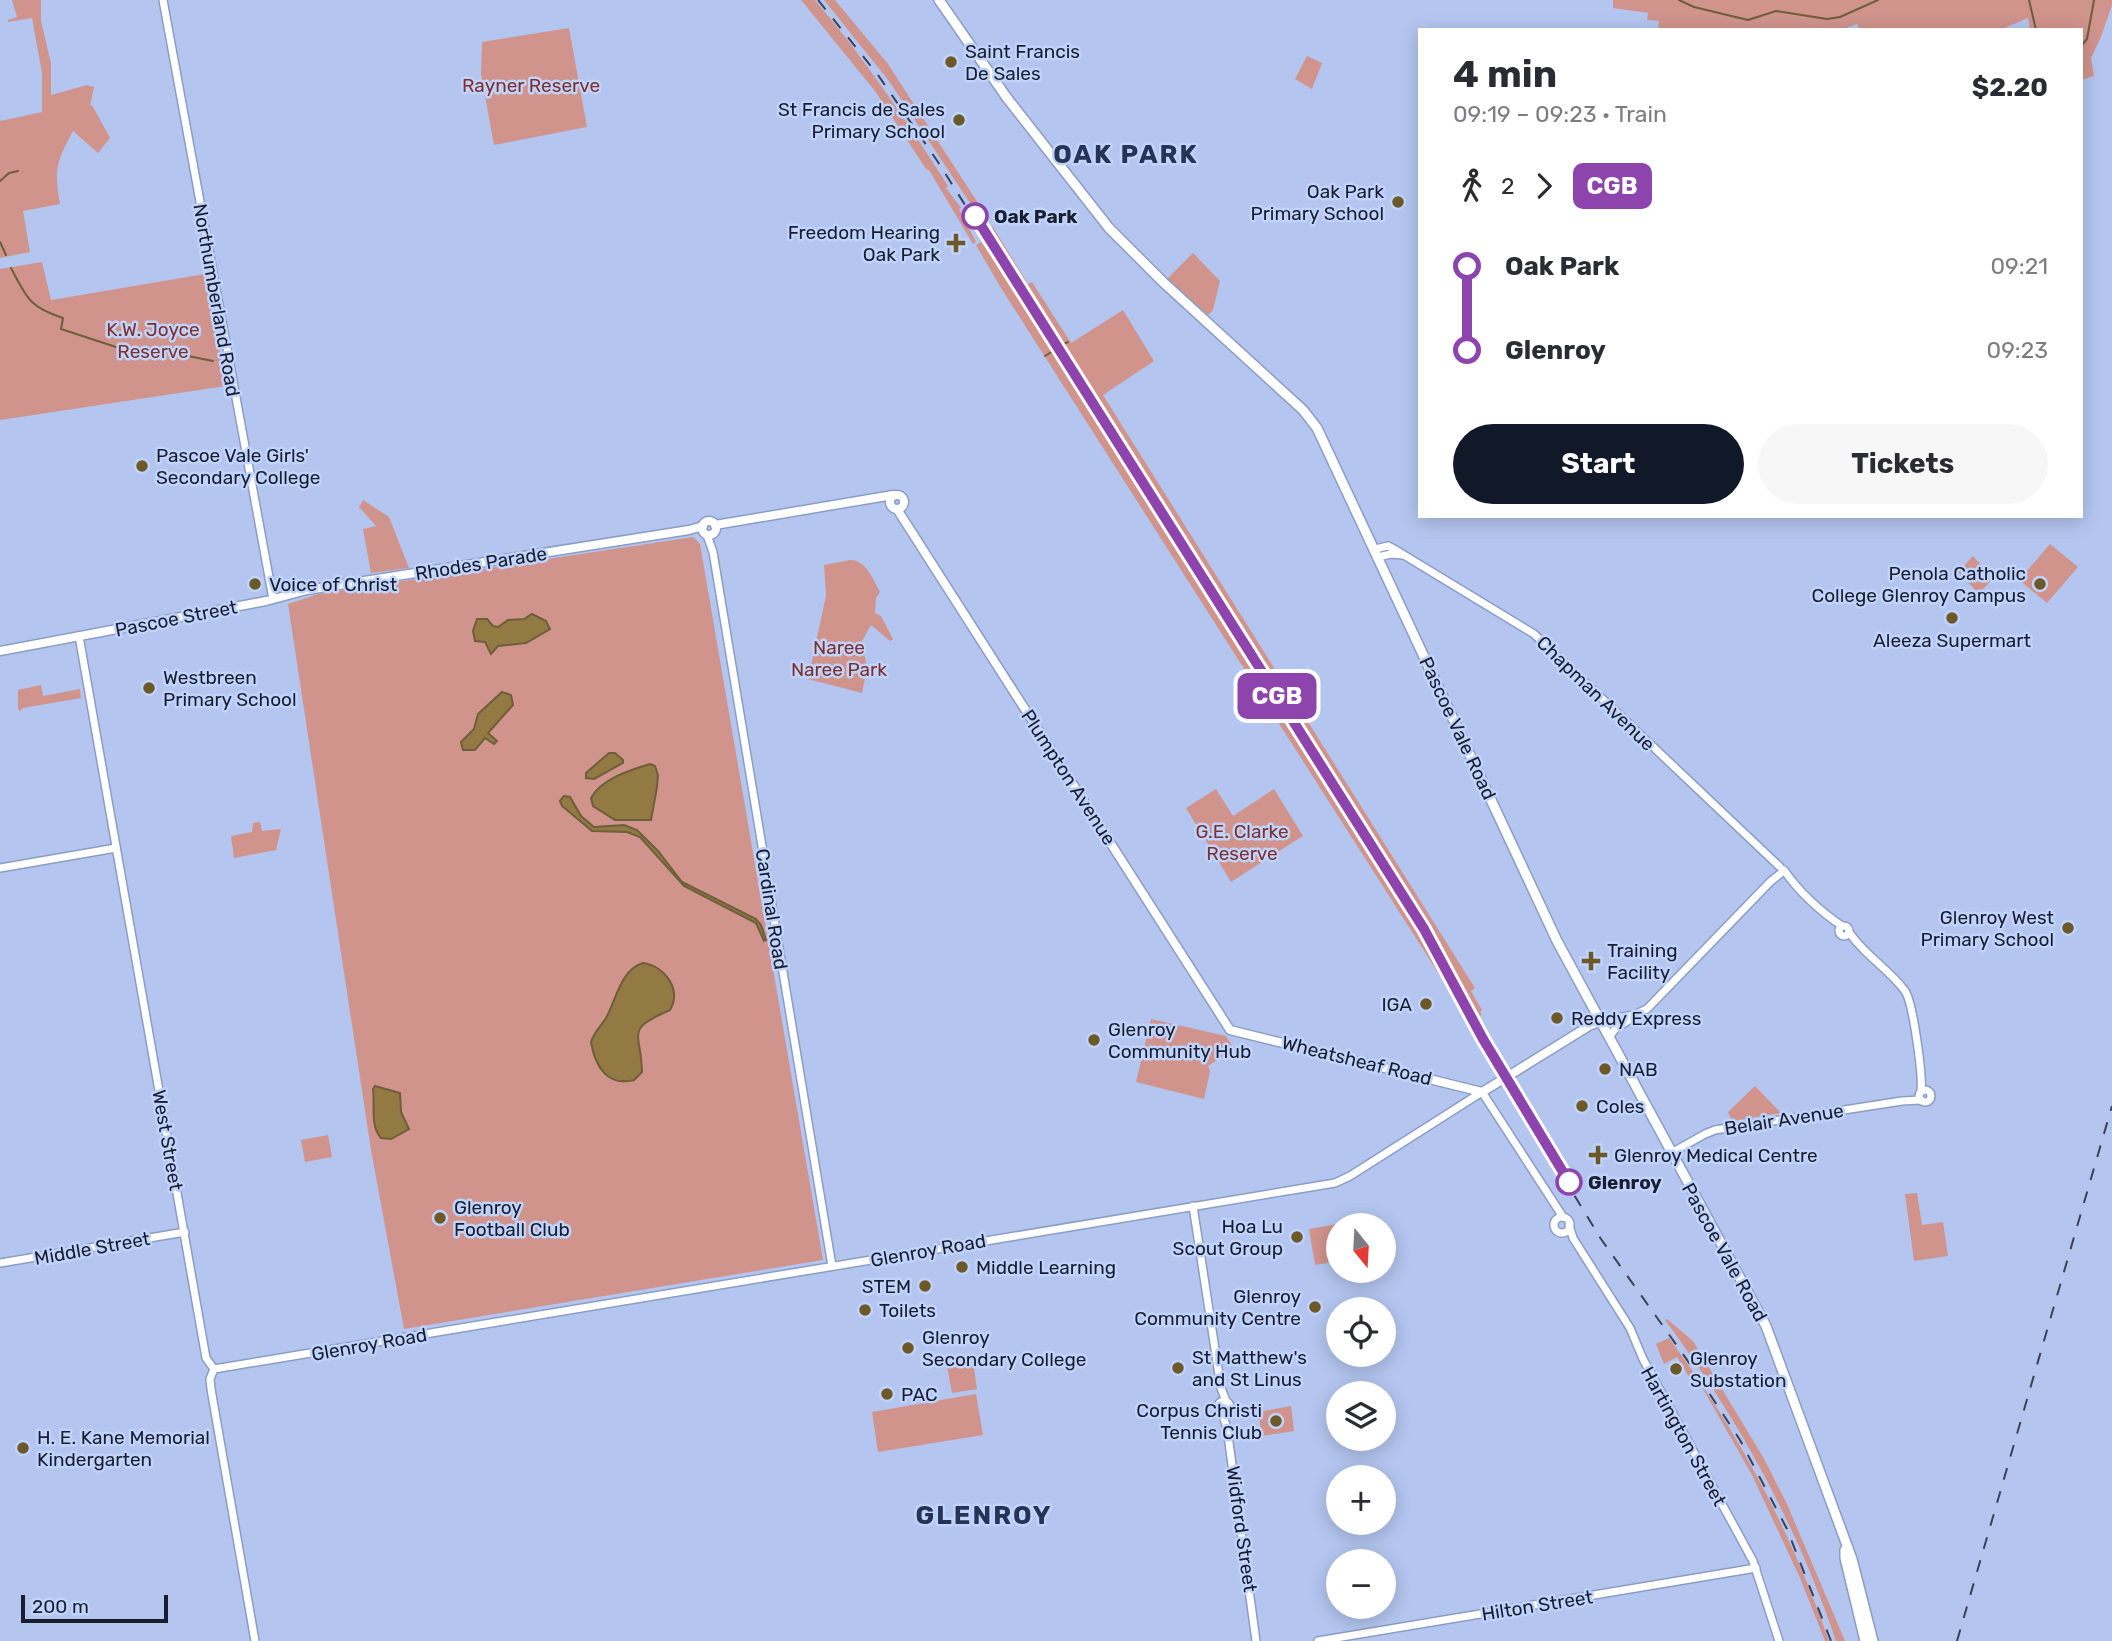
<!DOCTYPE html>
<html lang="en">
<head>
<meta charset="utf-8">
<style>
  :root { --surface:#fff; --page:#f7f7f7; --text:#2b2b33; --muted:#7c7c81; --accent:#111827 }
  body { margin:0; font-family:Rubik,sans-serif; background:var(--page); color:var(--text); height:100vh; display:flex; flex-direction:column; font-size:26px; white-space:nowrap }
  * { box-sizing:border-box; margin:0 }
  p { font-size:23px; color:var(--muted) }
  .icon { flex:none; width:38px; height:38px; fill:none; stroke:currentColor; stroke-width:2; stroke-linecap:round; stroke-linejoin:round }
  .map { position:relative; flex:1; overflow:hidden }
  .panel { position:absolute; left:1418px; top:28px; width:665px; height:490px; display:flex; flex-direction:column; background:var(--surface); border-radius:0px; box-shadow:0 4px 18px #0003 }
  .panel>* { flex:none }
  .badge { padding:0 14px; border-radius:10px; font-size:24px; line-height:46px }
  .needle { width:46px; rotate:162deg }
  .buttons { position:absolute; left:1326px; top:1213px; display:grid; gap:14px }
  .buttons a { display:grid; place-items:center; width:70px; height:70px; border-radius:50%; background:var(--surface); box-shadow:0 4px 18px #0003; font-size:35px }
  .scale { position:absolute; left:21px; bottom:18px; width:147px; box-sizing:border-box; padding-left:7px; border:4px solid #181e2e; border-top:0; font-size:19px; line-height:24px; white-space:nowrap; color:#181e2e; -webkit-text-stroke:5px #c0d3fd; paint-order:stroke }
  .map>.badge { position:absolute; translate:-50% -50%; box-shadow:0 0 0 4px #fff }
  .legs { display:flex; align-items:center; gap:10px; height:77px; padding:0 35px; font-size:23px }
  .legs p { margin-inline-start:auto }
  .summary { display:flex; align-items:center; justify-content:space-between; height:119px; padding:0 35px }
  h1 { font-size:38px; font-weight:700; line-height:52px }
  .primary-button { display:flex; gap:14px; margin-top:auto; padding:14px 35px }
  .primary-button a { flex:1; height:80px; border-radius:42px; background:var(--accent); color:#fff; font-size:28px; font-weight:700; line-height:80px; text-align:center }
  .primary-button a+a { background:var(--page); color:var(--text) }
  ul { padding:0 35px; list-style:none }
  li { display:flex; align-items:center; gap:24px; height:84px; font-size:26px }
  li i { display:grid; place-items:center; width:10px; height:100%; margin:0 9px; background:currentColor }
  li i::after { content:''; width:18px; height:18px; margin:-9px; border:5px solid; border-radius:50%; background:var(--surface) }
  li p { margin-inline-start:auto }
  li:first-child i { background:linear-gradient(#0000 50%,currentColor 0) }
  li:last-child i { background:linear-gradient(currentColor 50%,#0000 0) }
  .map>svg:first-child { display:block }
  .green { fill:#d0948d }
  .water { fill:#927a42; stroke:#6d5e3c; stroke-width:2 }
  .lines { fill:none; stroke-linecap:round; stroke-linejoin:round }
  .stream { stroke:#6d5e3c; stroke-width:2 }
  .tertiary-casing { stroke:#8b9dc5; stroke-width:10 }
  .secondary-casing { stroke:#8b9dc5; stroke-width:11 }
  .primary-casing { stroke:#8b9dc5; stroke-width:12 }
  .tertiary { stroke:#fff; stroke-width:7 }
  .secondary { stroke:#fff; stroke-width:8 }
  .primary { stroke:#fff; stroke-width:9 }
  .rail { stroke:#394257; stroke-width:2; stroke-dasharray:12 12; stroke-linecap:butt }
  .secondary-bridge-casing { stroke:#8b9dc5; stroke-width:11; stroke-linecap:butt }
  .secondary-bridge { stroke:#fff; stroke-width:8 }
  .line-1-casing { stroke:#fff; stroke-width:16 }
  .line-1 { stroke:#8e44ad; stroke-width:10 }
  .poi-dot { fill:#6d5827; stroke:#c0d3fd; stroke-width:2.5 }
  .stop-1-dot { fill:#fff; stroke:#8e44ad; stroke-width:3.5 }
  .labels { text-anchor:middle; stroke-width:5; stroke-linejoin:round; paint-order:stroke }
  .poi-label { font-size:19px; fill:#181e2e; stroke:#c0d3fd; text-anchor:start }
  .park-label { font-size:19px; fill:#7f302c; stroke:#c0d3fd }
  .stop-label { font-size:19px; font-weight:bold; fill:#181e2e; stroke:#c0d3fd; text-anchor:start }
  .street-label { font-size:19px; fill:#181e2e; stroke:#c0d3fd }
  .district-label { font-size:26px; font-weight:bold; letter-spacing:2px; fill:#253354; stroke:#c0d3fd }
</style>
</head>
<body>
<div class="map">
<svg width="2112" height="1641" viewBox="0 0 2112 1641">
  <rect width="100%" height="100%" fill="#b4c6f0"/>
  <g class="green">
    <path d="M 12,0 L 41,0 L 41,21 L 51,63 L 51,95 L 87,85 L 94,87 L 90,106 L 92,105 L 110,138 L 98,153 L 73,131 C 56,163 54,169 60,204 L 23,211 L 30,252 L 0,258 L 0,121 L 42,112 L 42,73 L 32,18 L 8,22 L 8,20 L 17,17 Z"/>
    <path d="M 801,0 L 815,0 C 865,59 908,123 948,186 L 946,188 L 961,208 L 959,209 L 976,242 L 973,244 L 929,170 L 926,169 L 875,91 Z"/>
    <polygon points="824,0 835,0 888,64 987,217 985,219 990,225 988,227 981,214 978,215 889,81"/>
    <polygon points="1613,0 2112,0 2112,5 2101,37 2091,58 2094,76 2081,80 2081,30 2030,30 2028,18 2000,30 1860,30 1857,24 1841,30 1663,30 1658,27 1659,21 1647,20 1648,13 1613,8"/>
    <polygon points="569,28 587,127 494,145 481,74 482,42"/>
    <polygon points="1307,56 1322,63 1312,89 1295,79"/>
    <polygon points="993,227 1028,284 1032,282 1071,343 1123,310 1154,361 1103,395 1475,988 1471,991 1482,1010 1480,1012 1482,1015 1478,1017 1504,1069 1477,1023 1434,941 1046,327 994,239 989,229"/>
    <polygon points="981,242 1017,292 1417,927 1430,950 1444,982 1001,288 976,245"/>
    <polygon points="1193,253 1220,281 1213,310 1208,315 1167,279"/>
    <polygon points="42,262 51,300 205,274 226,386 0,420 0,269"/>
    <polygon points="363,500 389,517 409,568 371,573 363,529 376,526 359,507"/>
    <polygon points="693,537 700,544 823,1260 404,1329 371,1150 288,604 318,594"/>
    <polygon points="2050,544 2078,567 2047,603 2019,580"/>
    <polygon points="1973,556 1993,578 1979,594 1958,572"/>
    <path d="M 850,560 C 866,560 873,579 880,592 L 876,598 L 875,613 L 881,616 L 893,639 L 890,641 L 871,625 L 862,641 L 867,668 L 862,693 L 808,679 L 826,596 L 824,565 Z"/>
    <polygon points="41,685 43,696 80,689 81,698 23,708 20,711 18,709 18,690"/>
    <polygon points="1216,789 1233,816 1274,789 1303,836 1231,882 1186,808"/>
    <polygon points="260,822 262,831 281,829 276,850 234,858 231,836 252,832 253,823"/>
    <polygon points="1151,1019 1226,1036 1234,1049 1208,1066 1210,1071 1204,1099 1136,1082"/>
    <polygon points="1755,1086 1781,1113 1732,1121 1728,1112"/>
    <polygon points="328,1135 332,1157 305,1162 301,1140"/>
    <polygon points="1917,1193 1922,1225 1943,1222 1948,1256 1914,1261 1905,1194"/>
    <polygon points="1355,1221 1355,1225 1339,1225 1339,1261 1315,1265 1309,1229"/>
    <path d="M 1667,1319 L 1693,1341 L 1763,1457 L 1787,1504 L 1845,1641 L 1836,1641 C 1797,1525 1738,1418 1665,1320 Z"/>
    <path d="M 1669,1338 C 1738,1431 1791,1531 1829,1641 L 1825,1641 L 1800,1578 L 1752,1475 L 1702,1387 L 1696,1389 L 1677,1357 L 1664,1364 L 1656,1344 Z"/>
    <polygon points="973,1362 977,1389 952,1393 947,1366"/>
    <polygon points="976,1394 983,1435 878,1452 872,1412"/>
    <polygon points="1291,1406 1294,1431 1262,1436 1258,1412"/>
  </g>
  <g class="water">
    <polygon points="532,614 546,621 550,629 526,643 498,646 491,654 485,642 475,641 473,631 477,619 487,619 493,626 498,627 508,620 524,619"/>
    <polygon points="502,692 511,695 513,705 488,733 497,741 494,744 485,738 475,750 463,750 461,742 474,729 478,714"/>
    <polygon points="609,753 615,753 623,760 623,763 594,779 586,778 586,773"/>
    <path d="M 650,764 L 655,766 L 658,775 L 657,787 L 651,820 L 615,820 L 593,806 L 591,798 C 601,779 630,770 650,764 Z"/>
    <polygon points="564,796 570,797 581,816 594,827 624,825 637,830 658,851 682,882 756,919 761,925 766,940 764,941 756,923 684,886 640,837 627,832 592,831 562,806 560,801"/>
    <path d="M 643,963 C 665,966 682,990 670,1010 C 624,1030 641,1031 642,1072 L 634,1080 C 607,1087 595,1066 591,1042 C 594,1032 601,1026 606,1018 C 616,1000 621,969 643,963 Z"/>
    <path d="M 375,1086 L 400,1093 L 401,1112 L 409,1129 L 391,1139 L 381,1138 C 370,1126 375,1105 373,1089 Z"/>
  </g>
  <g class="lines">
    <g class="stream">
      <polyline points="1679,0 1694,7 1748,20 1776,11 1827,19 1840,17 1878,0"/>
      <polyline points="2029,0 2036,30"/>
      <polyline points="2081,46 2087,39 2094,0"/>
      <polyline points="0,181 9,173 18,171"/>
      <polyline points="0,242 6,255"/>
      <path d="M 11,268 C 27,298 29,307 63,318 L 61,329 L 119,348 L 148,348 L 213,361"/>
      <polyline points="1060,346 1068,342"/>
      <polyline points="1045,356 1053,351"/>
    </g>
    <defs>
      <g id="tertiary">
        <polyline points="163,0 273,599"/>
        <polyline points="707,535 713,552 832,1266"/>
        <polyline points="1375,549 1388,546 1394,549 1534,634 1780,867"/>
        <polyline points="1378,557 1391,554 1402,555"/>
        <polyline points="79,636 206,1358 214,1369"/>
        <polyline points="0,868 116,848"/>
        <path d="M 1784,870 C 1798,891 1821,912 1842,926"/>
        <circle cx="1844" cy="931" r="5"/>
        <path d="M 1849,932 C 1864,955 1889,969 1905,991 C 1913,1002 1923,1076 1921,1092"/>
        <polyline points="1601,1021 1634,1015 1647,1009 1771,881 1780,874"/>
        <polyline points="1609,1037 1616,1028 1634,1017"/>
        <circle cx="1925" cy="1096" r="6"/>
        <polyline points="1671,1153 1705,1134 1715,1130 1902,1101 1921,1100"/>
        <polyline points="1193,1206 1221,1388 1226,1401"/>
        <circle cx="1562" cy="1225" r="8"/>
        <polyline points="1569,1225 1573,1238 1630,1328 1643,1359 1753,1561 1779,1641"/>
        <polyline points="0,1263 185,1232"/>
        <polyline points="214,1369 1335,1183 1350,1176 1482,1092 1563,1217"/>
        <polyline points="214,1369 210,1379 211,1389 255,1641"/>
        <circle cx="1224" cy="1407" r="6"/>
        <polyline points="1222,1413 1227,1428 1256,1641"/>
        <polyline points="1318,1641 1756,1568"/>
      </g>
      <g id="secondary">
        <circle cx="897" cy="502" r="7"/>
        <polyline points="897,509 1230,1030 1482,1092 1502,1080"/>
        <circle cx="709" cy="528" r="7"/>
        <polyline points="715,525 893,495"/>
        <polyline points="0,651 266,601 307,590 689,530 703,526"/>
        <polyline points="1510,1075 1589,1026 1601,1021"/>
      </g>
      <g id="primary">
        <polyline points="939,0 1007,98 1109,228 1164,283 1303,410 1317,428 1557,941 1766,1326 1852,1559 1873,1641"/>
        <polyline points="1845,1550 1845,1558 1865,1641"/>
      </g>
    </defs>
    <use href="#tertiary" class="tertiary-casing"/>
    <use href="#secondary" class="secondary-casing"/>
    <use href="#primary" class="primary-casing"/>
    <use href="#tertiary" class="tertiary"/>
    <use href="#secondary" class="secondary"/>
    <use href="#primary" class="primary"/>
    <g class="rail">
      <polyline points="818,0 878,75 938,162 1426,938 1487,1052 1601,1239 1690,1364 1740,1440 1787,1529 1831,1641"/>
      <polyline points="1957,1641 2112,1106"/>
    </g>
    <defs>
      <polyline id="secondary-bridge" points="1502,1080 1510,1075"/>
    </defs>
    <use href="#secondary-bridge" class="secondary-bridge-casing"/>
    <use href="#secondary-bridge" class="secondary-bridge"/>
  </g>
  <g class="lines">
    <defs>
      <polyline id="line-1" points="975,216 1424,929 1483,1039 1569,1182"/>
    </defs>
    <use href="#line-1" class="line-1-casing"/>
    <use href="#line-1" class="line-1"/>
  </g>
  <g class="poi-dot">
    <circle cx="951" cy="62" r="7"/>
    <circle cx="959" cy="120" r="7"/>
    <circle cx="1398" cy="202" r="7"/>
    <path d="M952.5 232.5h7v7h7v7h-7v7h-7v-7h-7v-7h7z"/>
    <circle cx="142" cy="466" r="7"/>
    <circle cx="255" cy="584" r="7"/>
    <circle cx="2040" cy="584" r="7"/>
    <circle cx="1952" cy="618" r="7"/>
    <circle cx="149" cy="688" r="7"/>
    <circle cx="2068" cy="928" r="7"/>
    <path d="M1587.5 950.5h7v7h7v7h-7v7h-7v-7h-7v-7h7z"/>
    <circle cx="1426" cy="1004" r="7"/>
    <circle cx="1557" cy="1018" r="7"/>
    <circle cx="1094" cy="1040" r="7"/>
    <circle cx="1605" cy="1069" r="7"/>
    <circle cx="1582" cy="1106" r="7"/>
    <path d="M1594.5 1144.5h7v7h7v7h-7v7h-7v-7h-7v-7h7z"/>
    <circle cx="440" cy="1218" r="7"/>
    <circle cx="1297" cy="1237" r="7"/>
    <circle cx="962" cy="1267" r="7"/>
    <circle cx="925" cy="1286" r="7"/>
    <circle cx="1315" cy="1307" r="7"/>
    <circle cx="865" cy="1310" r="7"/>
    <circle cx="908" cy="1348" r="7"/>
    <circle cx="1178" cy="1368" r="7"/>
    <circle cx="1676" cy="1369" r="7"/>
    <circle cx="887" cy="1394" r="7"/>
    <circle cx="1276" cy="1421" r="7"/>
    <circle cx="23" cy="1448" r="7"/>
  </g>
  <g class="stop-1-dot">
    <circle cx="975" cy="216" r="12"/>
    <circle cx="1569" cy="1182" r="12"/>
  </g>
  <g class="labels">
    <g class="poi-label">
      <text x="965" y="58">Saint Francis<tspan x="965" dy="22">De Sales</tspan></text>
      <text x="945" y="116" text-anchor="end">St Francis de Sales<tspan x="945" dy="22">Primary School</tspan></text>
      <text x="1384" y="198" text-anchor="end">Oak Park<tspan x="1384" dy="22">Primary School</tspan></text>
      <text x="940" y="239" text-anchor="end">Freedom Hearing<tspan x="940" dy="22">Oak Park</tspan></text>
      <text x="156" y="462">Pascoe Vale Girls'<tspan x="156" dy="22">Secondary College</tspan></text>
      <text x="2026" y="580" text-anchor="end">Penola Catholic<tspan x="2026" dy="22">College Glenroy Campus</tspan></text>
      <text x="269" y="591">Voice of Christ</text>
      <text x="1952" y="647" text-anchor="middle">Aleeza Supermart</text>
      <text x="163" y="684">Westbreen<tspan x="163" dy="22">Primary School</tspan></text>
      <text x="2054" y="924" text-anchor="end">Glenroy West<tspan x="2054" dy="22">Primary School</tspan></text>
      <text x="1607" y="957">Training<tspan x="1607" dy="22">Facility</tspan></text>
      <text x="1412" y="1011" text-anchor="end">IGA</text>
      <text x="1571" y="1025">Reddy Express</text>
      <text x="1108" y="1036">Glenroy<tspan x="1108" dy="22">Community Hub</tspan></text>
      <text x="1619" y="1076">NAB</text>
      <text x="1596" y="1113">Coles</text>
      <text x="1614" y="1162">Glenroy Medical Centre</text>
      <text x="454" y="1214">Glenroy<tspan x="454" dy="22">Football Club</tspan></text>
      <text x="1283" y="1233" text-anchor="end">Hoa Lu<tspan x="1283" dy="22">Scout Group</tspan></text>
      <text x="976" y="1274">Middle Learning</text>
      <text x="911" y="1293" text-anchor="end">STEM</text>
      <text x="1301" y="1303" text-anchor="end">Glenroy<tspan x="1301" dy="22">Community Centre</tspan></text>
      <text x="879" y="1317">Toilets</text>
      <text x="922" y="1344">Glenroy<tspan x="922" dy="22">Secondary College</tspan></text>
      <text x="1192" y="1364">St Matthew's<tspan x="1192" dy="22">and St Linus</tspan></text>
      <text x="1690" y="1365">Glenroy<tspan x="1690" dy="22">Substation</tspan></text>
      <text x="901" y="1401">PAC</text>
      <text x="1262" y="1417" text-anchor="end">Corpus Christi<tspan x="1262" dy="22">Tennis Club</tspan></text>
      <text x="37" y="1444">H. E. Kane Memorial<tspan x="37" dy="22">Kindergarten</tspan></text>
    </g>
    <g class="park-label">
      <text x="531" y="92">Rayner Reserve</text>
      <text x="153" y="336">K.W. Joyce<tspan x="153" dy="22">Reserve</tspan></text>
      <text x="839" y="654">Naree<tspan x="839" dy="22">Naree Park</tspan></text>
      <text x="1242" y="838">G.E. Clarke<tspan x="1242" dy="22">Reserve</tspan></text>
    </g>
    <g class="stop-label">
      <text x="994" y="223">Oak Park</text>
      <text x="1588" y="1189">Glenroy</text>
    </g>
    <g class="street-label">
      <text transform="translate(217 300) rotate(80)" y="7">Northumberland Road</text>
      <text transform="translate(481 563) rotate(-9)" y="7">Rhodes Parade</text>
      <text transform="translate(176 618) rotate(-11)" y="7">Pascoe Street</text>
      <text transform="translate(1596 693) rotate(44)" y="7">Chapman Avenue</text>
      <text transform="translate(1458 728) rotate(65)" y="7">Pascoe Vale Road</text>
      <text transform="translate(1069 777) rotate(57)" y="7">Plumpton Avenue</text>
      <text transform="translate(772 909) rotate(81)" y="7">Cardinal Road</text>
      <text transform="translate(1357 1060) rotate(14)" y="7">Wheatsheaf Road</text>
      <text transform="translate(1784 1119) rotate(-9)" y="7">Belair Avenue</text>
      <text transform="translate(168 1140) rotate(80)" y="7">West Street</text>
      <text transform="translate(92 1248) rotate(-10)" y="7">Middle Street</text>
      <text transform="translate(928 1250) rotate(-10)" y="7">Glenroy Road</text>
      <text transform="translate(1725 1252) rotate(61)" y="7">Pascoe Vale Road</text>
      <text transform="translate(369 1344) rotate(-10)" y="7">Glenroy Road</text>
      <text transform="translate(1684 1436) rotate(61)" y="7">Hartington Street</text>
      <text transform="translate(1242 1529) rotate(82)" y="7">Widford Street</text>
      <text transform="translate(1537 1605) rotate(-9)" y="7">Hilton Street</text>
    </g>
    <g class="district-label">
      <text x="1126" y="163">OAK PARK</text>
      <text x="984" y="1524">GLENROY</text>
    </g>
  </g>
</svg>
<div class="buttons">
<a><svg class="needle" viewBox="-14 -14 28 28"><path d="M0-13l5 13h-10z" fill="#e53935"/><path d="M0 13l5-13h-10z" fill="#7c7c81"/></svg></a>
<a><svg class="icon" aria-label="locate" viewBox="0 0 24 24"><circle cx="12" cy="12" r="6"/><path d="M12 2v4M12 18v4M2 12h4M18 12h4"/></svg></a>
<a><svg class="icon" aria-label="layers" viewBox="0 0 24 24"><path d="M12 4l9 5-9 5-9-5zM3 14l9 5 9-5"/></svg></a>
<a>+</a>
<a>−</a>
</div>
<div class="scale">200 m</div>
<b class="badge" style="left:1277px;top:696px;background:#8e44ad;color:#fff">CGB</b>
<section class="panel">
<div class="summary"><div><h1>4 min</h1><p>09:19 – 09:23 · Train</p></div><b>$2.20</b></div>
<div class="legs"><svg class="icon" aria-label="walk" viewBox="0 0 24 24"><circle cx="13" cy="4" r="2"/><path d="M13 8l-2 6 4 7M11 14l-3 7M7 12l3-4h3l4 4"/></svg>2<svg class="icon" aria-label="forward" viewBox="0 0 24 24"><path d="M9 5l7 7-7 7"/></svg><b class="badge" style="background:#8e44ad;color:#fff">CGB</b></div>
<ul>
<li><i style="color:#8e44ad"></i><b>Oak Park</b><p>09:21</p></li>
<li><i style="color:#8e44ad"></i><b>Glenroy</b><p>09:23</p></li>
</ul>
<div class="primary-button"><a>Start</a><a>Tickets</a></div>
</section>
</div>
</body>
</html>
